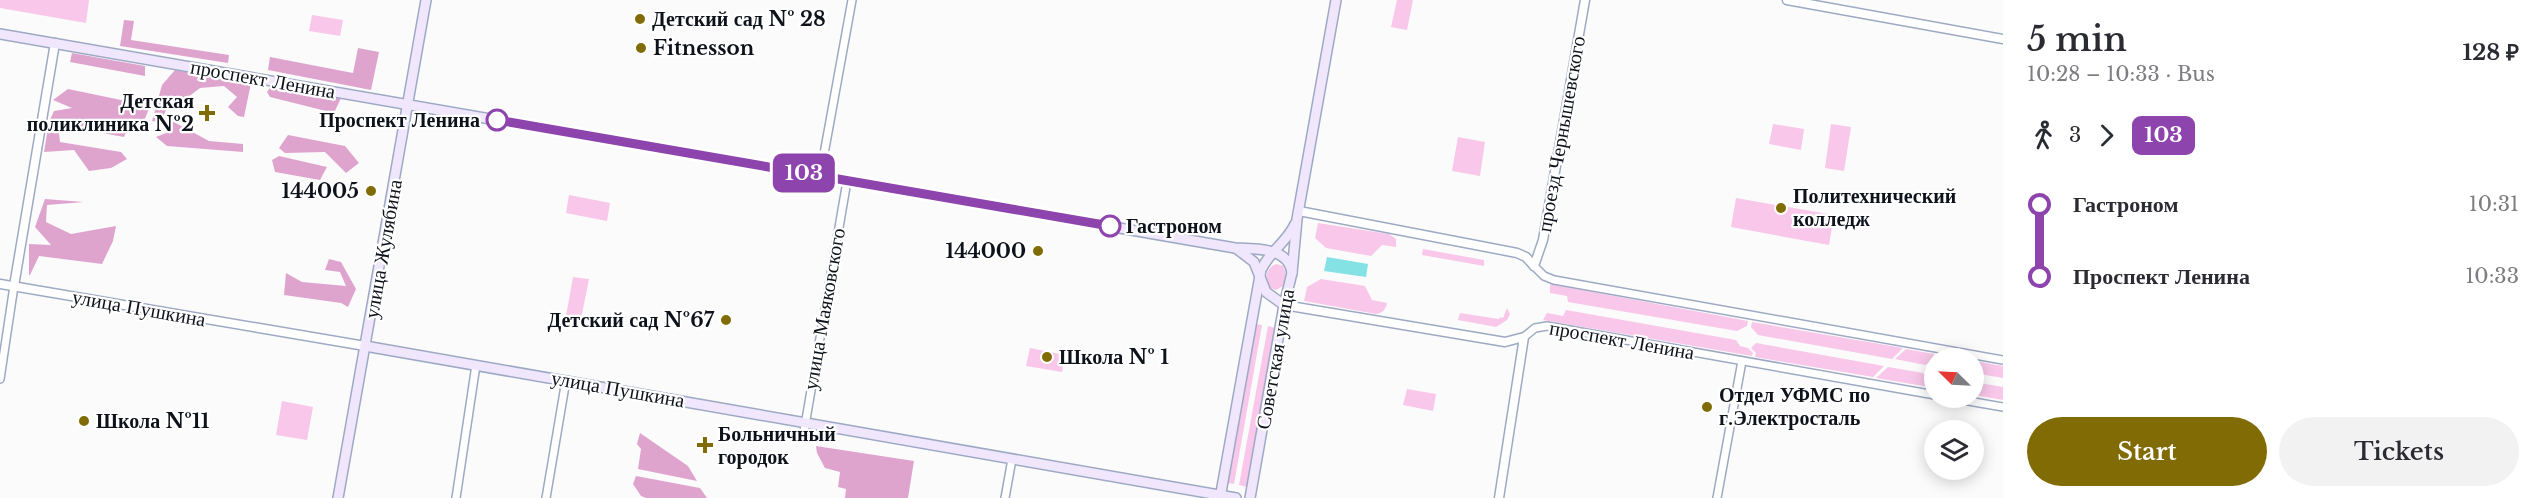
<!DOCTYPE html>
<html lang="en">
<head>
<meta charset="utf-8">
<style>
  :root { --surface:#fff; --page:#f2f2f3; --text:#2b2b33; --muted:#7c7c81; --accent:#816b05 }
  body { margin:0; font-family:"Libre Baskerville",serif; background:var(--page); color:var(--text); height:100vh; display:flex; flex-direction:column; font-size:22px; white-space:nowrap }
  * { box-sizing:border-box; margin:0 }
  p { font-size:20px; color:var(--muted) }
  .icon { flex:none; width:33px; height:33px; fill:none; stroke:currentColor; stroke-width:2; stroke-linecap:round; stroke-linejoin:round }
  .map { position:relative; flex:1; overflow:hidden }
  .drawer { display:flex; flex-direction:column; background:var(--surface); width:540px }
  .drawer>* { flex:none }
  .badge { padding:0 12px; border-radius:9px; font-size:21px; line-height:39px }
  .needle { width:39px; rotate:294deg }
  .fabs { position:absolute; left:1924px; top:348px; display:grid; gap:12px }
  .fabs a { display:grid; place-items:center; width:60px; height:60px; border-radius:50%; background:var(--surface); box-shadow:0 3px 15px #0003; font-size:30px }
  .map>.badge { position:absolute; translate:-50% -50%; box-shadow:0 0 0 3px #fff }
  .legs { display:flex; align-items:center; gap:9px; height:66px; padding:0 24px; font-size:20px }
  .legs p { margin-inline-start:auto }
  .headline { display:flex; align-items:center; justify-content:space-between; height:102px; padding:0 24px }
  h1 { font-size:33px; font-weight:600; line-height:45px }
  .cta { display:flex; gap:12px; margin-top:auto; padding:12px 24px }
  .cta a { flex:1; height:69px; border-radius:36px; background:var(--accent); color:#fff; font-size:24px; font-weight:600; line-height:69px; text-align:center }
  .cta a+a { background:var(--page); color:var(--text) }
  ul { padding:0 24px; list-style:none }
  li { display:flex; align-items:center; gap:21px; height:72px; font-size:22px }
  li i { display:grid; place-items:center; width:9px; height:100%; margin:0 8px; background:currentColor }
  li i::after { content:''; width:15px; height:15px; margin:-8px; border:4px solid; border-radius:50%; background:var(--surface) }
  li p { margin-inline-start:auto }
  li:first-child i { background:linear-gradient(#0000 50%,currentColor 0) }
  li:last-child i { background:linear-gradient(currentColor 50%,#0000 0) }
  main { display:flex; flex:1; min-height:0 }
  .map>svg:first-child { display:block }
  .green { fill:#f8c7e9 }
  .forest { fill:#dfa4ce }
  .water { fill:#84e1e4 }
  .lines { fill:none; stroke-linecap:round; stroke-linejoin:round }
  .minor-casing { stroke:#9ea9c3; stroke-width:10 }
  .tertiary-casing { stroke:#9ea9c3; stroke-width:11 }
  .secondary-casing { stroke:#9ea9c3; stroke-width:12 }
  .minor { stroke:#fff; stroke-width:7 }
  .tertiary { stroke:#fff; stroke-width:8 }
  .secondary { stroke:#f0e7fc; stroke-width:9 }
  .line-1-casing { stroke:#fff; stroke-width:14 }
  .line-1 { stroke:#8e44ad; stroke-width:9 }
  .poi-dot { fill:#816b05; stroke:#fff; stroke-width:2 }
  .stop-1-dot { fill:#fff; stroke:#8e44ad; stroke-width:3 }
  .labels { text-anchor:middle; stroke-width:4.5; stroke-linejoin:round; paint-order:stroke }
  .poi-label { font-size:20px; font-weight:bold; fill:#0e121b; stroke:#fff; text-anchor:start }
  .street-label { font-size:20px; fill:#0e121b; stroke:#fff }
  .stop-label { font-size:20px; font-weight:bold; fill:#0e121b; stroke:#fff; text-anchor:end }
</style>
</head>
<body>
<main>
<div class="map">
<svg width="2003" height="498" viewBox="0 0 2003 498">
  <rect width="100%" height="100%" fill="#fbfbfb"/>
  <g class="green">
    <polygon points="0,0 89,0 86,23 0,8"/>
    <polygon points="1397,0 1413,0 1407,30 1391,27"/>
    <polygon points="312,15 343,20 340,36 309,31"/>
    <polygon points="1773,124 1804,129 1801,150 1769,144"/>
    <polygon points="1831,124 1851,127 1844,171 1825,168"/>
    <polygon points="1458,137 1485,142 1480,176 1452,171"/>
    <polygon points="569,195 610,203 607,221 566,213"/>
    <polygon points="1736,198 1834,215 1829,245 1731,227"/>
    <polygon points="1318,223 1389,234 1396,239 1396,247 1382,245 1371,256 1326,248 1315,238"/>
    <polygon points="1423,249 1484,260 1484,266 1422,255"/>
    <path d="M 1277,264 L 1283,266 L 1286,274 L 1283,286 L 1276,290 L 1268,287 C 1264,278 1267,266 1277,264 Z"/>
    <polygon points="573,277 589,279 581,319 566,316"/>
    <path d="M 1321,279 L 1365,286 L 1372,300 L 1387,303 C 1386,309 1383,313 1376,314 L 1304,301 L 1307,287 Z"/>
    <polygon points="1550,284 1748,321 1747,326 1737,331 1568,302 1567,296 1550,293"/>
    <polygon points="1507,308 1510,314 1507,320 1496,327 1458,320 1460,313 1499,319 1500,317 1503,318"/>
    <polygon points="1566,310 1736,340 1740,346 1748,348 1753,353 1752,356 1543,320 1547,313 1563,316"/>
    <polygon points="1752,322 1903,348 1892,359 1758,335 1751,327"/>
    <polygon points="1255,324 1262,325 1234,484 1227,483"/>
    <polygon points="1268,326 1275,328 1247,487 1239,485"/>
    <polygon points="1756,343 1884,366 1873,377 1755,357 1756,353 1751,348"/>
    <polygon points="1030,348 1065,355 1062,372 1026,366"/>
    <polygon points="1906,349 1934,354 1933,360 1925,365 1895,359"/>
    <polygon points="1974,361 2003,366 2003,378 1974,373"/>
    <polygon points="1888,367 1923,373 1928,379 1935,381 1935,388 1876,378"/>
    <polygon points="1974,382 2003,387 2003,400 1974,395"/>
    <polygon points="1407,389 1436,394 1433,411 1403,405"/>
    <polygon points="282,401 313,407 307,440 276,435"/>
  </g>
  <g class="forest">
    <polygon points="124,20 134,21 131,40 229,55 228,63 120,46"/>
    <polygon points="358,48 379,52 371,90 268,70 270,57 353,73"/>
    <polygon points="72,53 145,66 145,76 70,62"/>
    <polygon points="175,70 251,83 244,117 238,116 228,107 237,97 224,86 200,88 183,101 172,99 160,122 152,121 162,85"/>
    <polygon points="272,85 341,98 334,113 270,97 267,92"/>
    <polygon points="68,89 150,106 144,121 131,122 124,137 58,125 60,142 121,152 127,159 111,168 89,171 74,150 44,152 49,122 54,111 72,108 53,100"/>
    <polygon points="172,121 209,141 243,144 243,152 167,146 156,137 166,133"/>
    <polygon points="288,135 345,146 359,163 346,173 325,152 285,153 279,148"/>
    <polygon points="279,156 327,167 320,180 275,172 272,160"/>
    <polygon points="45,199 84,202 47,205 46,222 71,234 116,226 113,241 102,264 39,256 30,275 29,275 29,244 51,245 35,227"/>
    <polygon points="329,259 341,262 356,289 348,307 341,303 284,295 286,273 302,282 346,286 340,272 325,270"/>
    <polygon points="640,433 688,466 697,481 638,469 641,449 637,444"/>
    <polygon points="816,446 914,461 908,498 845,498 846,489 838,487 840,472 825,468 817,453"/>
    <polygon points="636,476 700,488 707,498 646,498 641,496 633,484"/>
  </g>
  <polygon class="water" points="1327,257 1368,264 1366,277 1324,271"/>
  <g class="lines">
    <defs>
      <g id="minor">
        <polyline points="820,176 852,0"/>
        <polyline points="1534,266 1544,276 1554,280 2003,360"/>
        <polyline points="1524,337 1535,328 1547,326 1935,395"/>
        <polyline points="0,379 14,286"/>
        <polyline points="1951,398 2003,407"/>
        <polyline points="803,437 847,181"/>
        <polyline points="456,498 476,365"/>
        <polyline points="546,498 566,380"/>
        <polyline points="1005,498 1012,459"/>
        <polyline points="1717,498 1742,361"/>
      </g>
      <g id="tertiary">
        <polyline points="1787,0 2003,39"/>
        <polyline points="1299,211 1517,253 1526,257 1534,266"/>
        <polyline points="1534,266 1543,240 1585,0"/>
        <polyline points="0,284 365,346"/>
        <polyline points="14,286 55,43"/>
        <polyline points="1284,305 1505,342 1524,337 1499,498"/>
      </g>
      <g id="secondary">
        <path d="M 0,34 L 1235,248 C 1256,249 1289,247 1292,273"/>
        <polyline points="1237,249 1254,262 1266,292 1284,305"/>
        <polyline points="365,346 1236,498"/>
        <polyline points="338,498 426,0"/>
        <path d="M 1220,498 L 1261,270 C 1269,252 1287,242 1295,224"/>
        <polyline points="1250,498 1284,305 1292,273 1297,219 1336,0"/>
      </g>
    </defs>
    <use href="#minor" class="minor-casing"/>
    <use href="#tertiary" class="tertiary-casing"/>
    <use href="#secondary" class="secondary-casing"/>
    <use href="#minor" class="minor"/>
    <use href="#tertiary" class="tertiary"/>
    <use href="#secondary" class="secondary"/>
  </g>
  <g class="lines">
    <defs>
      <polyline id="line-1" points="497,120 1110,226"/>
    </defs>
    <use href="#line-1" class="line-1-casing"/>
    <use href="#line-1" class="line-1"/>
  </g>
  <g class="poi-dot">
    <circle cx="640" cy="19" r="6"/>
    <circle cx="641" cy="48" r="6"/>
    <path d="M204 104h6v6h6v6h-6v6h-6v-6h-6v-6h6z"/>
    <circle cx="371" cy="191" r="6"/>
    <circle cx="1781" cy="208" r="6"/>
    <circle cx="1038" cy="251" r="6"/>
    <circle cx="726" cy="320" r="6"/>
    <circle cx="1047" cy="357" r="6"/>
    <circle cx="1707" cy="407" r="6"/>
    <circle cx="84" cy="421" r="6"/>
    <path d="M702 436h6v6h6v6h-6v6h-6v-6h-6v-6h6z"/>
  </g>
  <g class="stop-1-dot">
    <circle cx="497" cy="120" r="10"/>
    <circle cx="1110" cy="226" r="10"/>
  </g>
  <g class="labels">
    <g class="poi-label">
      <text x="652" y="26">Детский сад № 28</text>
      <text x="653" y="55">Fitnesson</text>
      <text x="194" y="108" text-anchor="end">Детская<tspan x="194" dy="23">поликлиника №2</tspan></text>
      <text x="359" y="198" text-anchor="end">144005</text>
      <text x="1793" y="203">Политехнический<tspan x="1793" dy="23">колледж</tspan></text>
      <text x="1026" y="258" text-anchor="end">144000</text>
      <text x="714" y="327" text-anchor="end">Детский сад №67</text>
      <text x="1059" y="364">Школа № 1</text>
      <text x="1719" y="402">Отдел УФМС по<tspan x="1719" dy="23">г.Электросталь</tspan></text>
      <text x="96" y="428">Школа №11</text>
      <text x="718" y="441">Больничный<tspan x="718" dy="23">городок</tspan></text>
    </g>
    <g class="street-label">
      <text transform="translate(263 79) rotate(10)" y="7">проспект Ленина</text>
      <text transform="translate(1561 134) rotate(-80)" y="7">проезд Чернышевского</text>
      <text transform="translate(383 249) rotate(-80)" y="7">улица Жулябина</text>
      <text transform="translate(139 308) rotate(10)" y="7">улица Пушкина</text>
      <text transform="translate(824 309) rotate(-80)" y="7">улица Маяковского</text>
      <text transform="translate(1622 340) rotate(10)" y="7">проспект Ленина</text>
      <text transform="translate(1275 359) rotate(-80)" y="7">Советская улица</text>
      <text transform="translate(618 389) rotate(10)" y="7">улица Пушкина</text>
    </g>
    <g class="stop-label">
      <text x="480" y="127">Проспект Ленина</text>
      <text x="1126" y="233" text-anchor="start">Гастроном</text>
    </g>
  </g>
</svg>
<div class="fabs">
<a><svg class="needle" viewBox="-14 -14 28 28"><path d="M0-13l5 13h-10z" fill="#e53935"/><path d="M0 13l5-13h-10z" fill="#7c7c81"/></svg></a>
<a><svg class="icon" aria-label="layers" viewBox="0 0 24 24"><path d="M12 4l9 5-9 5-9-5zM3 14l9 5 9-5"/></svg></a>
</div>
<b class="badge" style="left:804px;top:173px;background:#8e44ad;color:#fff">103</b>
</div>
<section class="drawer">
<div class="headline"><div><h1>5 min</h1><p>10:28 – 10:33 · Bus</p></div><b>128 ₽</b></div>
<div class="legs"><svg class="icon" aria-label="walk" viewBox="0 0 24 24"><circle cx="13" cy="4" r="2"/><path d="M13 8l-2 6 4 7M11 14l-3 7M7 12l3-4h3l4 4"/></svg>3<svg class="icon" aria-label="forward" viewBox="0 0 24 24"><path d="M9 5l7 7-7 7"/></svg><b class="badge" style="background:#8e44ad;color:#fff">103</b></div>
<ul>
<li><i style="color:#8e44ad"></i><b>Гастроном</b><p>10:31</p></li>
<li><i style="color:#8e44ad"></i><b>Проспект Ленина</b><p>10:33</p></li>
</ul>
<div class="cta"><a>Start</a><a>Tickets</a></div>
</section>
</main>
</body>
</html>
